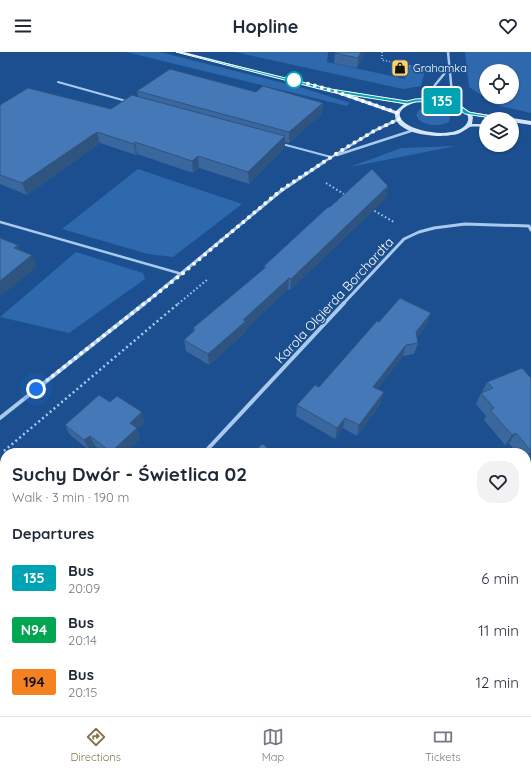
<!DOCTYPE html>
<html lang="en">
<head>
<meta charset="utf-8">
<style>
  :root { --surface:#fff; --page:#f2f2f3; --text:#1f2937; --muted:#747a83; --line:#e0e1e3; --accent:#84754c }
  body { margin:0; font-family:Quicksand,sans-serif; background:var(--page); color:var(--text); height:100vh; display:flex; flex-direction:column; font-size:15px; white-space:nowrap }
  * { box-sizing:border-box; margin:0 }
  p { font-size:13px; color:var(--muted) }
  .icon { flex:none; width:22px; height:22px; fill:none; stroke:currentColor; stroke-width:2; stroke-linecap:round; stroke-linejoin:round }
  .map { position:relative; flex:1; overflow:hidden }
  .sheet { position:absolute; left:0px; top:396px; width:531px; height:268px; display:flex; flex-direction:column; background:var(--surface); border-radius:16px 16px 0 0; box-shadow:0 1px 3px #0004 }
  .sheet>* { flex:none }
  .badge { padding:0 8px; border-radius:3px; font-size:14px; line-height:26px }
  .tools { position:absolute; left:479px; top:12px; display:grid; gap:8px }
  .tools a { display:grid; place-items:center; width:40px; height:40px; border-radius:50%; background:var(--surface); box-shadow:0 1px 3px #0004; font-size:20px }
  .you { position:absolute; width:20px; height:20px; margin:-10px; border:3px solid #fff; border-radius:50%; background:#1a73e8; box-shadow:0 0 0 6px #1a73e833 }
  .map>.badge { position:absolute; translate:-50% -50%; box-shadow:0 0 0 2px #fff }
  h2 { padding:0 12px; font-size:15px; line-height:36px }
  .round { display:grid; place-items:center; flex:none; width:42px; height:42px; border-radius:16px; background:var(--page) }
  .overview { display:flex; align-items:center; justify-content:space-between; height:68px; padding:0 12px }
  h1 { font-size:19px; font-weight:800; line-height:30px }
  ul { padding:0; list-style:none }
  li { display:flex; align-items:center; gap:12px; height:52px; padding:0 12px }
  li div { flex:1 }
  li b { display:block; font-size:15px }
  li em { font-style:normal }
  li .badge { min-width:44px; font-weight:700; text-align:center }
  header { display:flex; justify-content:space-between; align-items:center; height:52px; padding:0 12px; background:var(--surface); font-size:18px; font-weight:800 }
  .dock { display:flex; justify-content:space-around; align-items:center; height:56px; border-top:1px solid var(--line); background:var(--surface); font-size:11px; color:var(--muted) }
  .dock a { display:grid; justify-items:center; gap:2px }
  .dock .selected { color:var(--accent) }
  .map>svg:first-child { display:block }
  .green { fill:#2e69ad; fill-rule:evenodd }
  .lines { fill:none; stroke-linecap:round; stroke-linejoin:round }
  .path-far2 { stroke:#a9c9ee; stroke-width:1.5; stroke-dasharray:1 2; stroke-linecap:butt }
  .path-far1 { stroke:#a9c9ee; stroke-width:2; stroke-dasharray:1.5 2.5; stroke-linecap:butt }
  .path { stroke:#a9c9ee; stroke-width:2.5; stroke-dasharray:2 3; stroke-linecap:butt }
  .lane-far1 { stroke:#a9c9ee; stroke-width:2 }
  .lane { stroke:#a9c9ee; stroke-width:2.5 }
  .street-far3 { stroke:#a9c9ee; stroke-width:2.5 }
  .street-far2 { stroke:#a9c9ee; stroke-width:3 }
  .street-far1 { stroke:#a9c9ee; stroke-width:4 }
  .street { stroke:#a9c9ee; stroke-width:5 }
  .secondary { fill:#d6e6fa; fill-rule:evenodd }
  .wall { fill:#3a679d }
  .shaded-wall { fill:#305480 }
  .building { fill:#4478b7; stroke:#305480 }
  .line { fill:#00a3b4; stroke:#fff }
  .walk { stroke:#fff; stroke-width:4; stroke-dasharray:0 7.2 }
  .stop-dot { fill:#fff; stroke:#00a3b4; stroke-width:2 }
  .labels { text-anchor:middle; stroke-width:3; stroke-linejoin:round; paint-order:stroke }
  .far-poi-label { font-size:11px; fill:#fff; stroke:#1b4f8f; text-anchor:start }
  .street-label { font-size:13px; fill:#fff; stroke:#1b4f8f }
</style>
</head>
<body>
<header><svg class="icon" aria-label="menu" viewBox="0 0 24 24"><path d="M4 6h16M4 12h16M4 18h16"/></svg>Hopline<svg class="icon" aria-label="heart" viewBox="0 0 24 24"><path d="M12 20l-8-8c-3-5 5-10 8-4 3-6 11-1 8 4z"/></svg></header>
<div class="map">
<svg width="531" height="664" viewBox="0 0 531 664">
  <rect width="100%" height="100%" fill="#1b4f8f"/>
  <g class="green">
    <polygon points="126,0 160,0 303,36 350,51 347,54"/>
    <polygon points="235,0 328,0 327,10 405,27 407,14 425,18 421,34 403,37"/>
    <path d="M 465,0 L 531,0 L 531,61 L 496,53 L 469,35 ZM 486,19 L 512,19 L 512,45 L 486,45 Z"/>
    <path d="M 434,56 L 444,59 L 450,64 L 449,70 C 439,75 421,75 416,63 L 419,58 Z"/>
    <polygon points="456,94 350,115 401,96"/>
    <polygon points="138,117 242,152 173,205 148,202 62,177"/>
    <polygon points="76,200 143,221 145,227 69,281 0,265"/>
  </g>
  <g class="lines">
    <polyline class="path-far2" points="382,0 382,8 425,17"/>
    <g class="path-far1">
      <polyline points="326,131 347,144"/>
      <polyline points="371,157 394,170"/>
      <polyline points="178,252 208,227"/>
    </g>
    <polyline class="path" points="4,399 179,251"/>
    <g class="lane-far1">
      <polyline points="58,30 126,49"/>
      <polyline points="282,92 331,105"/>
    </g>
    <polyline class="lane" points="0,170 182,222"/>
    <g class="street-far3">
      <polyline points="448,0 453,52"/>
      <polyline points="429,47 435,33 449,16"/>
      <polyline points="337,103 414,78"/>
      <polyline points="322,111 374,79 399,67"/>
    </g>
    <g class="street-far2">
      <polyline points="144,252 281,139 324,110"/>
      <polyline points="343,252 404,187 419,180 434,176 465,172 529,174 531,178"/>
    </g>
    <g class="street-far1">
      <polyline points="0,366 145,251"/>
      <polyline points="204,401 344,251"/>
      <polyline points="0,418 5,421"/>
    </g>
    <g class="street">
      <polyline points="526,509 531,507"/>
      <polyline points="427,659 429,664"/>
      <polyline points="139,664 143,659"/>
    </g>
    <g class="secondary">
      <path d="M 177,0 L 184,0 L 344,41 L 344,39 L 346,39 L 408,50 L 424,46 L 437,47 L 456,51 L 463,55 L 470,60 L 505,65 L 508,67 L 495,67 L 471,63 L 473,65 L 472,72 L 486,72 L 486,76 C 482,75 475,74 470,75 C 469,75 466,78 465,78 C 461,81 456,83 451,83 C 437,86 394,82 395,62 L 329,39 ZM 345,41 L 346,41 L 404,52 L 396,59 ZM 424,48 C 434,49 476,54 467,71 C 458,87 418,81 405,71 C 389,58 414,50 424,48 Z"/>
      <polygon points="512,66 531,69 531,73 512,70 512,67 510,67"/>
    </g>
  </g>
  <g class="wall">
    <polygon points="335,0 365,0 357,16 334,11"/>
    <polygon points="137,39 256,40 323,51 322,61 289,91 285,90 285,95 249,132 199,116 193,121 137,102 136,103 100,91 27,143 0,132 0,53 111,57 138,44"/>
    <polygon points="388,134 386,146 290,238 288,237 246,277 246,280 209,313 186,299 184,288 193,280 193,276 264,217 264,214 330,155"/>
    <polygon points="431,261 427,272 417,285 418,291 414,302 403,304 377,337 381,351 357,384 343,376 335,387 296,364 297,353 319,335 379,270"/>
    <polygon points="531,326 531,406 526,408 526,401 517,401 509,391 505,393 484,368 486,364 476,352 481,341 482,341 482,340 487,330"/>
    <polygon points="110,350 145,371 137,377 140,386 125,401 103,401 95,394 89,398 70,383 65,373"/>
    <polygon points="531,553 531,641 528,640 526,641 526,554"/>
    <polygon points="298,659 365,659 367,664 299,664"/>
  </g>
  <g class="shaded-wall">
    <polygon points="361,0 365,0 357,16 358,6"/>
    <polygon points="323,51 322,61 289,91 289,80"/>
    <polygon points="97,80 100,91 27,143 22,131"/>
    <polygon points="285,84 285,95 249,132 248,120"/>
    <polygon points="135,90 137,102 136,103 134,92"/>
    <polygon points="198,104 199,116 193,121 192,109"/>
    <polygon points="388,134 386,146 290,238 291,227"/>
    <polygon points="18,193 23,205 14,196"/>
    <polygon points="32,203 37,215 1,244 0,242 0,229"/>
    <polygon points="289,226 288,237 246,277 246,280 209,313 208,302 243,268"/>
    <polygon points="431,261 427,272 412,291 416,280"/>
    <polygon points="406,293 403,304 371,345 373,335"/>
    <polygon points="384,340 381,351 357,384 359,373"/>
    <polygon points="142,360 145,371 137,377 140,386 125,401 111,401 111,400 130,371"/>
    <polygon points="345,366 343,376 335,387 337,376"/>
    <polygon points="516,381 509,391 505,393 512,383"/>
    <polygon points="90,384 95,394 89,398 84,388"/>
    <polygon points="531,399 531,406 526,408 526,406"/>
    <polygon points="531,637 531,638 526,641 526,640"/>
    <polygon points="17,659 29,659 25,664 13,664"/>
  </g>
  <g class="building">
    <polygon points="335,0 361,0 358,6 335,1"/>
    <polygon points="170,17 256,40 263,34 323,51 289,80 137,39"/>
    <polygon points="28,36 111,57 132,43 285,84 248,120 198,104 192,109 135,90 134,92 97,80 22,131 0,123 0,53"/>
    <polygon points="372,117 388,134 291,227 289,226 243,268 246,269 208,302 184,288 195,278 193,276 266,215 264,214 328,155 330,155"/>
    <polygon points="0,186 18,193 14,196 32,203 0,229"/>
    <polygon points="400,246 431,261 416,280 418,291 406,293 373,335 384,340 359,373 345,366 337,376 297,353 315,333 319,335 377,269 379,270"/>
    <polygon points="522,316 531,326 531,399 516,381 512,383 490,358 494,356 481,341 493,336 487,330"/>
    <polygon points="99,343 110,350 117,344 142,360 130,371 137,376 111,400 90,384 84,388 65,373"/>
    <polygon points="262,392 275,401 254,401"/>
    <polygon points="531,553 531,637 527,630 526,630 526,554"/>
    <polygon points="5,581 5,659 17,659 13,664 0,664 0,586"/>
    <polygon points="300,659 365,659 367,664 302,664"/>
  </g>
  <polygon class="line" points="176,0 179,0 331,37 407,49 415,47 434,46 456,51 469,60 507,67 505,68 465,62 452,53 434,49 415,50 407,52 331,40"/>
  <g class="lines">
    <polyline class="walk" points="36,337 182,222 281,138 342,98 374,79 399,67 398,61 331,38 287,26 294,28"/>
  </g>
  <defs>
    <symbol id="shop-square" viewBox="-11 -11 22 22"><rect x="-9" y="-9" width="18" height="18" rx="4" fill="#ffd166" stroke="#1b4f8f"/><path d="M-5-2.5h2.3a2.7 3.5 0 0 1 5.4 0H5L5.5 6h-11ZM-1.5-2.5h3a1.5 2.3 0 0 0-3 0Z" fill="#111"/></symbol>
  </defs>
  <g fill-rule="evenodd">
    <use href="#shop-square" x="390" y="6" width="20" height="20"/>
  </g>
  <circle class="stop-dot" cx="294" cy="28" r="8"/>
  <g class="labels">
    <g class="far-poi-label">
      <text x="413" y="20">Grahamka</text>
    </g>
    <g class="street-label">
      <text transform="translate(334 248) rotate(-47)" y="5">Karola Olgierda Borchardta</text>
    </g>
  </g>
</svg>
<div class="tools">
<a><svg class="icon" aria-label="locate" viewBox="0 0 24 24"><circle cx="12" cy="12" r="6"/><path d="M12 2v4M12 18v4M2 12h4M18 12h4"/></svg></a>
<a><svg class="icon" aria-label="layers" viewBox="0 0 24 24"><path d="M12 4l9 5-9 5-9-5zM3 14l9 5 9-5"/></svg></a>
</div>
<div class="you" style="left:36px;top:337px"></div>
<b class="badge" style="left:442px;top:49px;background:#00a3b4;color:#fff">135</b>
<section class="sheet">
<div class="overview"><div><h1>Suchy Dwór - Świetlica 02</h1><p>Walk · 3 min · 190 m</p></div><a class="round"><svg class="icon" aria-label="heart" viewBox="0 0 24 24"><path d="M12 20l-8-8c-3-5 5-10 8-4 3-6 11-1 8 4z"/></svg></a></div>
<h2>Departures</h2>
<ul>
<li><span class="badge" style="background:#00a3b4;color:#fff">135</span><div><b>Bus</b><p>20:09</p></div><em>6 min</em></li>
<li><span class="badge" style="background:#00a651;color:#fff">N94</span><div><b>Bus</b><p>20:14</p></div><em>11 min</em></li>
<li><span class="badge" style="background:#f58220;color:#111">194</span><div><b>Bus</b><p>20:15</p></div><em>12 min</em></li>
</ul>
</section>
</div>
<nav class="dock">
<a class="selected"><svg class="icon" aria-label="directions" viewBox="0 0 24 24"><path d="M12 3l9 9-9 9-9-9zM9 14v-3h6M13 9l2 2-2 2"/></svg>Directions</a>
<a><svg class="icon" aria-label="map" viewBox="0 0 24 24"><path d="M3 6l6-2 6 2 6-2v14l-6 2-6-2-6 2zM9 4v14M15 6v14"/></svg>Map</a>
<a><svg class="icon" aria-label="tickets" viewBox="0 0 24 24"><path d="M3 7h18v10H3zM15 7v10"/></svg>Tickets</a>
</nav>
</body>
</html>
